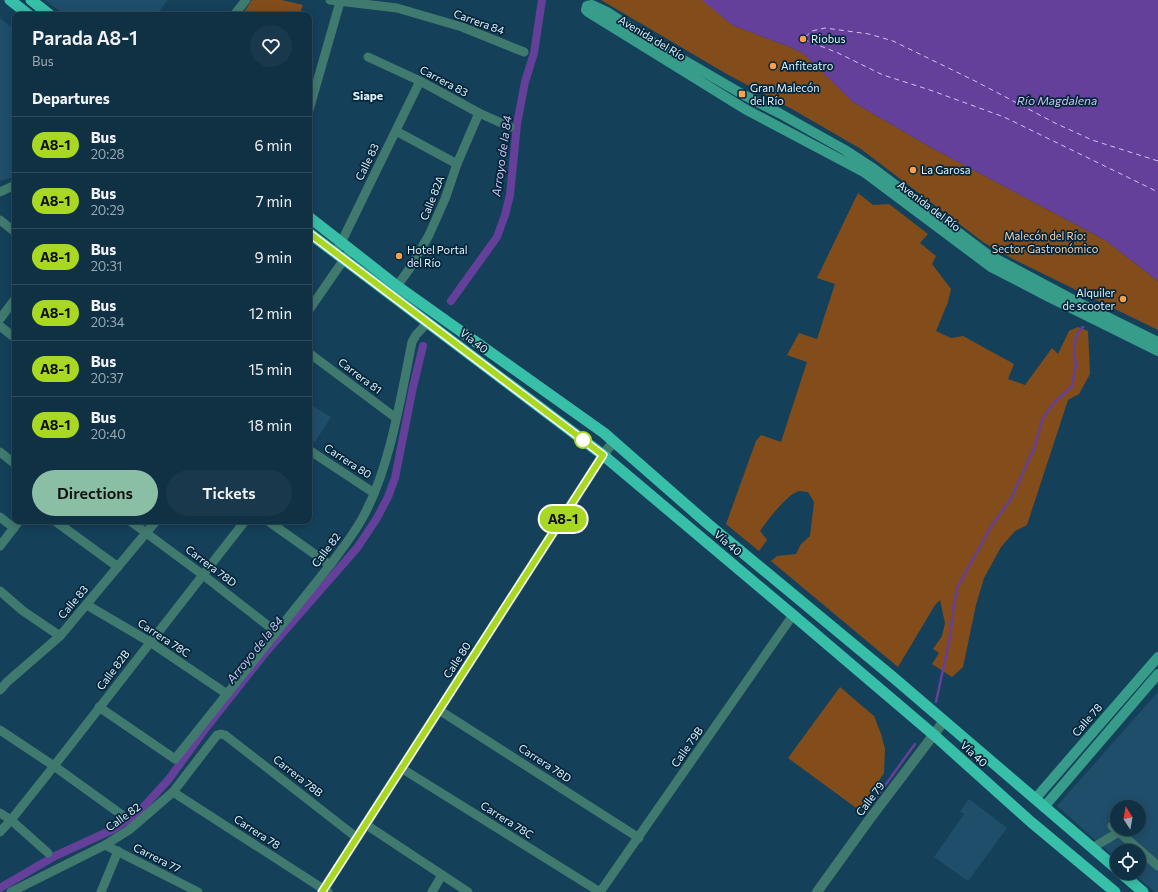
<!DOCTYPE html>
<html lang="en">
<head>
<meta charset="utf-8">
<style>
  :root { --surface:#103044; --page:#19384b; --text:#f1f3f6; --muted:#9ca9b2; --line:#304b5d; --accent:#8abfa5 }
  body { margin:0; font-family:Commissioner,sans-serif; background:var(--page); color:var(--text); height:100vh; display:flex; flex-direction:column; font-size:15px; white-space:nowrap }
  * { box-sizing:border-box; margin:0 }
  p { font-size:13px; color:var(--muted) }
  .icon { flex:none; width:22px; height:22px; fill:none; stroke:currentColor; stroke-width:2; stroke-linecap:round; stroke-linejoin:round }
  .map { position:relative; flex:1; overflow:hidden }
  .details { position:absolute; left:12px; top:12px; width:300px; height:512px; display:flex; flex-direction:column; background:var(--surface); border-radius:8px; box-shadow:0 2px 10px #0003,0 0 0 1px var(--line) }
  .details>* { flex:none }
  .badge { padding:0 8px; border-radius:13px; font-size:14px; line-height:26px }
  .needle { width:26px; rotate:349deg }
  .fabs { position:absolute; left:1110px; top:800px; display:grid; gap:8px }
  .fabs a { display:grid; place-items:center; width:36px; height:36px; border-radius:50%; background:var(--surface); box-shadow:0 2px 10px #0003,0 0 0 1px var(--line); font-size:20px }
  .map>.badge { position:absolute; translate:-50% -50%; box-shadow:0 0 0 2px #fff }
  h2 { padding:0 20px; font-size:15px; line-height:36px }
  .round { display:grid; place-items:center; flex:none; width:42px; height:42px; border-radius:21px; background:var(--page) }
  .overview { display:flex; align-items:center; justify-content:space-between; height:68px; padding:0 20px }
  h1 { font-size:19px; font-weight:600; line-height:30px }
  .action { display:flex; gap:8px; margin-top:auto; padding:8px 20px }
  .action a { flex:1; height:46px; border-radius:24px; background:var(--accent); color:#111; font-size:16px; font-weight:600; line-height:46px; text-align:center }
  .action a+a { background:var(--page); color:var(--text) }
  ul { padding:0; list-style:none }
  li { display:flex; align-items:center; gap:12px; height:56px; padding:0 20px; border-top:1px solid var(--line) }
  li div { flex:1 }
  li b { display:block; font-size:15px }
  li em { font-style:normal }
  li .badge { min-width:44px; font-weight:700; text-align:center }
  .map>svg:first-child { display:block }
  .built { fill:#1f4e6a; fill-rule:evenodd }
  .green { fill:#834d1b }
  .water { fill:#64409a }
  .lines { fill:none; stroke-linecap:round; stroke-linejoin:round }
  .stream { stroke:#64409a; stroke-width:2.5 }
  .canal { stroke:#64409a; stroke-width:8 }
  .ferry { stroke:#d1c2f2; stroke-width:1; stroke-dasharray:5 4; stroke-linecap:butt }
  .minor { stroke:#407a6e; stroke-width:9 }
  .tertiary { stroke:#407a6e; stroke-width:10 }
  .secondary { stroke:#379c8a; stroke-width:10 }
  .trunk { stroke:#38bfa8; stroke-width:11 }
  .line-casing { stroke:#fff; stroke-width:9 }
  .line { stroke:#a8d822; stroke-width:6 }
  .poi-dot { fill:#fa9f4f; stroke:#03263a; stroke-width:1.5 }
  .stop-dot { fill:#fff; stroke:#a8d822; stroke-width:2 }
  .labels { text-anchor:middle; stroke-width:3.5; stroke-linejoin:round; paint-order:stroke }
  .street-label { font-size:11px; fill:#e2f1fc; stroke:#03263a }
  .poi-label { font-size:11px; fill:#e2f1fc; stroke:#03263a; text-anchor:start }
  .park-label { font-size:11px; fill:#fbceab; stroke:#03263a }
  .neighbourhood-label { font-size:12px; font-weight:bold; fill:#e2f1fc; stroke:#03263a }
  .water-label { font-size:12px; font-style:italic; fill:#d1c2f2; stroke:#03263a }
</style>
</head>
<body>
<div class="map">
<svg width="1158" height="892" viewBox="0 0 1158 892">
  <rect width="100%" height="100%" fill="#15405a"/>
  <g class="built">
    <polygon points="45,0 168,0 156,15 65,15"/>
    <polygon points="0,18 15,30 15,177 0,181"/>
    <polygon points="311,405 331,417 315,442 309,439 309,407"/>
    <path d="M 1158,692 L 1158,892 L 1155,892 L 1133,873 L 1139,873 L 1139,851 L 1117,851 L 1117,859 L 1057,806 ZM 1117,807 L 1139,807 L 1139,829 L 1117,829 Z"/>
    <polygon points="969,799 1007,828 968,881 934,857 964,814 960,812"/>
  </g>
  <g class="green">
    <polygon points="252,0 282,0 303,5 299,15 242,15"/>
    <polygon points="601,0 703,0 732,25 790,47 804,54 853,102 932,148 1105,240 1158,281 1158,330 1013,259 983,242 861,149 792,109 725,73"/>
    <path d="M 858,193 L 873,205 L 889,204 L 928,234 L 920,243 L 936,256 L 932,264 L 951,289 L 948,302 L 936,331 L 951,338 L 963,336 L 1014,364 L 1008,379 L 1025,385 L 1052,348 L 1058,354 L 1069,331 L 1078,327 L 1088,331 L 1090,374 L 1079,394 L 1068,400 L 1027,525 L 1015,531 L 1001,547 L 984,578 L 976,605 L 963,667 L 952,677 L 932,664 L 939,653 L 933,649 L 942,636 L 945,623 L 940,600 L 935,605 L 898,667 L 771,561 L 777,556 L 796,554 L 801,544 L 810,536 L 814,502 L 808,492 C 806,492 801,491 799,491 C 787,494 767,521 760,531 L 767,540 L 759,551 L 726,524 L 756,441 L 761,435 L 781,442 L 807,362 L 787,355 L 799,333 L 817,339 L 835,284 L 817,278 Z"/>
    <polygon points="840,687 874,716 881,734 885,749 884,773 859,810 788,758"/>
  </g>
  <polygon class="water" points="702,0 1158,0 1158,281 1105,240 932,148 853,102 804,54 790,47 732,25"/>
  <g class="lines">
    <g class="stream">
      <polyline points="936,702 950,637 953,610 957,588 992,525 1011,499 1034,448 1043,418 1054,403 1072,386 1076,364 1074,353 1075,340 1078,332 1083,327"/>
      <polyline points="865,813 915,744"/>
    </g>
    <g class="canal">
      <polyline points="451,301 497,237 505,215 510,195 517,124 525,82 534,53 542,0"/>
      <polyline points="0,888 55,856 114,829 133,817 149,801 169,779 206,728 266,652 357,548 377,518 388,497 395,478 413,387 423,346"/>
    </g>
    <polyline class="ferry" points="1158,161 1092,140 1055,123 975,81 893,41 869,34 825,28 812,31 803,39 838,53 883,75 930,90 1004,117 1158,192"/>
    <g class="minor">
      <polyline points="330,0 397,8 462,27 524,52"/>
      <polyline points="234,15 246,0"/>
      <polyline points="368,57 420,81 479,113 510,127"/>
      <polyline points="309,110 340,2"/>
      <polyline points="396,131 457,164"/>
      <polyline points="0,192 15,185"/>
      <polyline points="0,220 15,232"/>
      <polyline points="339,247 420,81"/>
      <polyline points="397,286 410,268 429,235 445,199 457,164 479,113"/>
      <polyline points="309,310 347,255"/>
      <polyline points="0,319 15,299"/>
      <polyline points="0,326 15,338"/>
      <polyline points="309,353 396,418"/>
      <polyline points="309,450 374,493"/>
      <polyline points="0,452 15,464"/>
      <polyline points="0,517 14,528"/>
      <polyline points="55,521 118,567"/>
      <polyline points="130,521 203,575 276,632"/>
      <polyline points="268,521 330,565"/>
      <polyline points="0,546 19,521"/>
      <polyline points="0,591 23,611 60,636"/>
      <polyline points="87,605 150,642 227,694"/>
      <polyline points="0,690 7,682 60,636 156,521"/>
      <path d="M 99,707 L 175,759 L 330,565 C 342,549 354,534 363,517 C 390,468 401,396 412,342 L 416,335 L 428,322"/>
      <polyline points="439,710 639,838"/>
      <polyline points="0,730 54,766 122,815"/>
      <polyline points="401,768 600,892"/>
      <polyline points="173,792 328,892"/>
      <polyline points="0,813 11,820 48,853"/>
      <polyline points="365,824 468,892"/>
      <polyline points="1112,826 1158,866"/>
      <polyline points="0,832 11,820 54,766 245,521"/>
      <polyline points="105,845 198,892"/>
      <polyline points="1092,848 1119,832"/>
      <polyline points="11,892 105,845 129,830 173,792 217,735 221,734 225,735 356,837"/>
      <polyline points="101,892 118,851"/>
      <polyline points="432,892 442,875"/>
      <polyline points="600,892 793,615"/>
    </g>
    <g class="tertiary">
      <polyline points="322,892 603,455 614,441"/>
      <polyline points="817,892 869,820 944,721"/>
    </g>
    <g class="secondary">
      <polyline points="1158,342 1077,302 987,254 874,169 845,150 779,113 742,94 656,44 607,12 592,5 587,6 586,10 588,12 745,109 864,172 991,267 1047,296 1158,351"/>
      <polyline points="1035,799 1158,657"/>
      <polyline points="1044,807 1158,674"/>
    </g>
    <g class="trunk">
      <polyline points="10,0 29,15"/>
      <polyline points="31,0 50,15"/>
      <polyline points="309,217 397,286 604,433 708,524 894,678 1117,869"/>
      <polyline points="309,233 603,455 793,615 934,735 1031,822 1115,892"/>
      <polyline points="1121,873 1143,892"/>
    </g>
  </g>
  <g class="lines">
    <defs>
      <polyline id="line" points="309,233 603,455 322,892"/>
    </defs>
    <use href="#line" class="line-casing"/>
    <use href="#line" class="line"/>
  </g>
  <g class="poi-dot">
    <circle cx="803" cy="39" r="4"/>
    <circle cx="773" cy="66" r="4"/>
    <rect x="738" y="90" width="8" height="8" rx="2"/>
    <circle cx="913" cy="170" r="4"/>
    <circle cx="399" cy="256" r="4"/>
    <circle cx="1123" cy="299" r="4"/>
  </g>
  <circle class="stop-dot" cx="583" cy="440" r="8"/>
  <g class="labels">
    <g class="street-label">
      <text transform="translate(479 22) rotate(20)" y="4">Carrera 84</text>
      <text transform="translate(652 38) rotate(31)" y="4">Avenida del Río</text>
      <text transform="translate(444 81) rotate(28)" y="4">Carrera 83</text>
      <text transform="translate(367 162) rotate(-64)" y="4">Calle 83</text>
      <text transform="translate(432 198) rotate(-68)" y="4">Calle 82A</text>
      <text transform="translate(929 206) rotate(37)" y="4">Avenida del Río</text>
      <text transform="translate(474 341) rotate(38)" y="4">Vía 40</text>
      <text transform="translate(360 376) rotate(37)" y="4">Carrera 81</text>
      <text transform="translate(348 461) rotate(33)" y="4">Carrera 80</text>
      <text transform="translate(728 543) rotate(40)" y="4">Vía 40</text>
      <text transform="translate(326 550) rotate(-53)" y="4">Calle 82</text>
      <text transform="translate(211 566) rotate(37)" y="4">Carrera 78D</text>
      <text transform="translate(73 602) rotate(-50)" y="4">Calle 83</text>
      <text transform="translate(164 638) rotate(33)" y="4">Carrera 78C</text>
      <text transform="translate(457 660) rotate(-57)" y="4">Calle 80</text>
      <text transform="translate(113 670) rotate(-53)" y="4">Calle 82B</text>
      <text transform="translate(1087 720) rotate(-49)" y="4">Calle 78</text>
      <text transform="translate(687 747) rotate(-55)" y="4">Calle 79B</text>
      <text transform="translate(974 754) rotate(42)" y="4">Vía 40</text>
      <text transform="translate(545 763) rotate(33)" y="4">Carrera 78D</text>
      <text transform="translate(298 776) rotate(38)" y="4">Carrera 78B</text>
      <text transform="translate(870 799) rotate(-53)" y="4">Calle 79</text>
      <text transform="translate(123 817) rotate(-36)" y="4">Calle 82</text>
      <text transform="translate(507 820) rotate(32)" y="4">Carrera 78C</text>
      <text transform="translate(257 832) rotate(33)" y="4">Carrera 78</text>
      <text transform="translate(157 858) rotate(27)" y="4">Carrera 77</text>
    </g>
    <g class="poi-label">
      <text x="811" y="43">Riobus</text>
      <text x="781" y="70">Anfiteatro</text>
      <text x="750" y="92">Gran Malecón<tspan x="750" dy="13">del Río</tspan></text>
      <text x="921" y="174">La Garosa</text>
      <text x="407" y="254">Hotel Portal<tspan x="407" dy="13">del Río</tspan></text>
      <text x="1115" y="297" text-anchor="end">Alquiler<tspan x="1115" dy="13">de scooter</tspan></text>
    </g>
    <g class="park-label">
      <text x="1045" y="240">Malecón del Río:<tspan x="1045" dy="13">Sector Gastronómico</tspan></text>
    </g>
    <g class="neighbourhood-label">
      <text x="368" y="100">Siape</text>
    </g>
    <g class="water-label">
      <text x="1057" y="105">Río Magdalena</text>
      <text transform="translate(502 156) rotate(-82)" y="4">Arroyo de la 84</text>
      <text transform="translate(255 650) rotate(-51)" y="4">Arroyo de la 84</text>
    </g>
  </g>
</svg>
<div class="fabs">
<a><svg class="needle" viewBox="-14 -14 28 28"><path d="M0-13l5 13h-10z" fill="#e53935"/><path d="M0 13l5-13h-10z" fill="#9ca9b2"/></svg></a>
<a><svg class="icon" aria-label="locate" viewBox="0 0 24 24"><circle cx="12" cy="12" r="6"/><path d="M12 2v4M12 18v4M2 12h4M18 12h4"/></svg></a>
</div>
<b class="badge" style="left:563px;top:519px;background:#a8d822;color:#111">A8-1</b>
<section class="details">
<div class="overview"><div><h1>Parada A8-1</h1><p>Bus</p></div><a class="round"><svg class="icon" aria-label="heart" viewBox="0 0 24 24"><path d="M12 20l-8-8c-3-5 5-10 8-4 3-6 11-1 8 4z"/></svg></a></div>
<h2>Departures</h2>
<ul>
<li><span class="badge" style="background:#a8d822;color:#111">A8-1</span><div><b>Bus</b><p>20:28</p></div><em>6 min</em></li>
<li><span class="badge" style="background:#a8d822;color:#111">A8-1</span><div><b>Bus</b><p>20:29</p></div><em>7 min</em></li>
<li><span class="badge" style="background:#a8d822;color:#111">A8-1</span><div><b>Bus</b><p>20:31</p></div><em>9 min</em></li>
<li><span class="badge" style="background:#a8d822;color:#111">A8-1</span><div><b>Bus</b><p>20:34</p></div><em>12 min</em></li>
<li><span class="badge" style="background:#a8d822;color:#111">A8-1</span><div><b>Bus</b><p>20:37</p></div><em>15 min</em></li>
<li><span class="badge" style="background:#a8d822;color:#111">A8-1</span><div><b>Bus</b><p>20:40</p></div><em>18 min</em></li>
</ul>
<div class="action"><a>Directions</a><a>Tickets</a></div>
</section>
</div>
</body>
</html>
